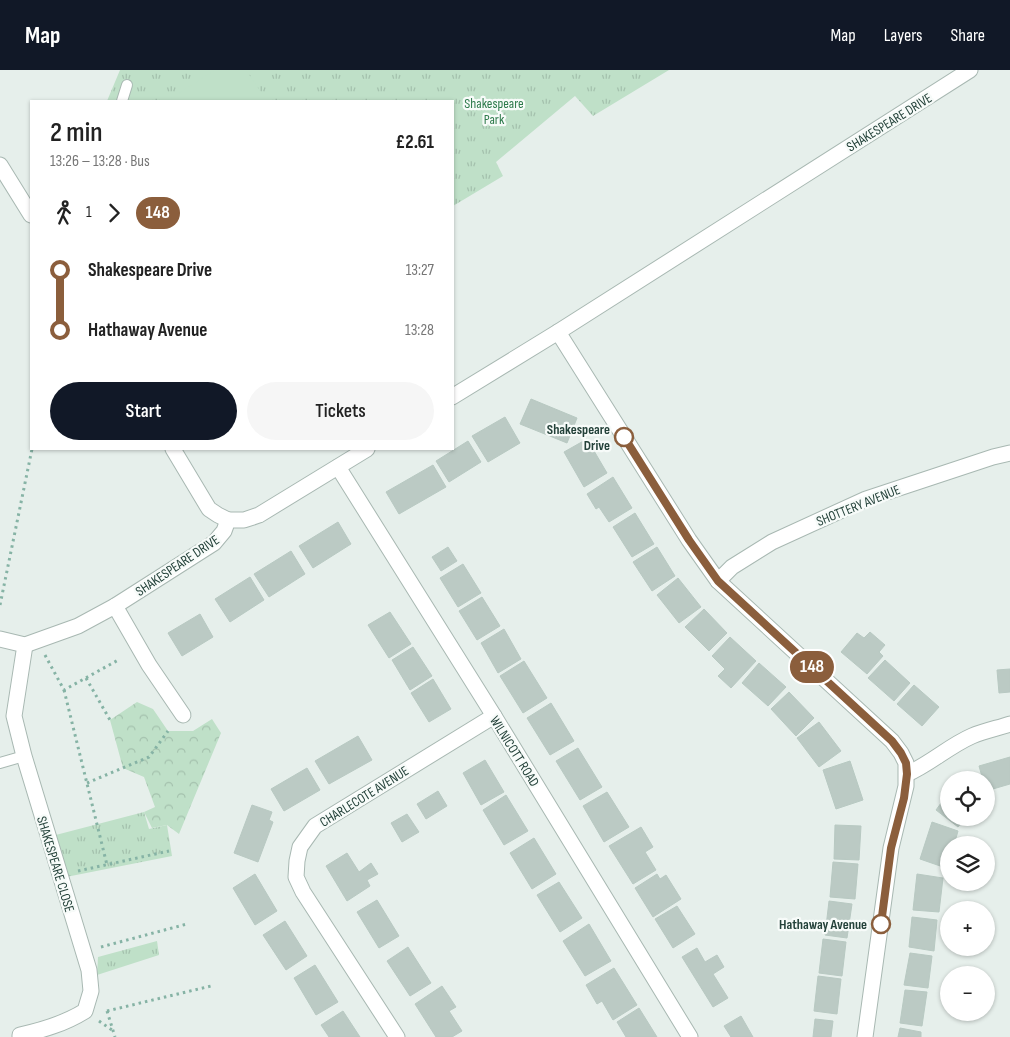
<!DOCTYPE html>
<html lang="en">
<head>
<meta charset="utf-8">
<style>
  :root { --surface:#fff; --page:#f6f6f6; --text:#222; --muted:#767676; --accent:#111827 }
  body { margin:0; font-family:"Sofia Sans Condensed",sans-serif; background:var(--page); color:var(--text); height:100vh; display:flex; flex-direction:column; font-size:19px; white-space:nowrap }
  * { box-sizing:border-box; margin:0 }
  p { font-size:16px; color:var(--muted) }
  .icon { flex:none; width:28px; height:28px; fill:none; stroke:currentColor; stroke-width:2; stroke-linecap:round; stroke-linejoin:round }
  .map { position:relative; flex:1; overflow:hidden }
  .panel { position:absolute; left:30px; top:30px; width:424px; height:350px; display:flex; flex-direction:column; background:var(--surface); border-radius:0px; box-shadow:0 1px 4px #0004 }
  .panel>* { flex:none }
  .badge { padding:0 10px; border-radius:16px; font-size:18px; line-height:32px }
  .controls { position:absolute; left:940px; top:701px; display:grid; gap:10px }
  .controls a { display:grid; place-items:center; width:55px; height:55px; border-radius:50%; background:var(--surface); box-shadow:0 1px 4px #0004; font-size:25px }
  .map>.badge { position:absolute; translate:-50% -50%; box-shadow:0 0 0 2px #fff }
  .legs { display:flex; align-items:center; gap:8px; height:55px; padding:0 20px; font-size:16px }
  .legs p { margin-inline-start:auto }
  .summary { display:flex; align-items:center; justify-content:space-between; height:85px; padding:0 20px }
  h1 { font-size:28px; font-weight:600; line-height:38px }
  .primary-button { display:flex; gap:10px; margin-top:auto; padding:10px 20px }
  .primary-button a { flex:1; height:58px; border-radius:30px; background:var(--accent); color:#fff; font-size:20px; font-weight:600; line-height:58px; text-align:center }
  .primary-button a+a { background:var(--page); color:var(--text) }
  ul { padding:0 20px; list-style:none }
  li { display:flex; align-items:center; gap:18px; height:60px; font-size:19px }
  li i { display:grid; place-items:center; width:8px; height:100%; margin:0 6px; background:currentColor }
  li i::after { content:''; width:12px; height:12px; margin:-6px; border:4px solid; border-radius:50%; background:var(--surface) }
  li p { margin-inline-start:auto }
  li:first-child i { background:linear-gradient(#0000 50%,currentColor 0) }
  li:last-child i { background:linear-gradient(currentColor 50%,#0000 0) }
  header { display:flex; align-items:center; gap:30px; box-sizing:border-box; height:70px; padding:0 25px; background:var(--accent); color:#fff }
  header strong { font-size:24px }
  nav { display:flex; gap:28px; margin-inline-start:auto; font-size:18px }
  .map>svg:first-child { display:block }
  .grass { fill:url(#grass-tufts) }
  .forest { fill:url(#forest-crowns) }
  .pitch { fill:#bfe0c8 }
  .building { fill:#bbcac4; stroke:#b8c9c2 }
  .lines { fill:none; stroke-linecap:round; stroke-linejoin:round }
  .service-casing { stroke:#a8b8b2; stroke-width:12 }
  .minor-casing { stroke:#a8b8b2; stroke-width:17 }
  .path { stroke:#86b3a5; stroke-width:3; stroke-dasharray:2.5 4; stroke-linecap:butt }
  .service { stroke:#fff; stroke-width:10 }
  .minor { stroke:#fff; stroke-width:15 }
  .line-1-casing { stroke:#fff; stroke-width:11 }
  .line-1 { stroke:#8b5e3c; stroke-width:8 }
  .stop-1-dot { fill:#fff; stroke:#8b5e3c; stroke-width:2.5 }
  .labels { text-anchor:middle; stroke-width:4.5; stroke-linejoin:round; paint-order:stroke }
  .park-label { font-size:14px; fill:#2d7a4b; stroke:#f7fbf9 }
  .street-label { font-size:14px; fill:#24423a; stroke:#f7fbf9 }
  .stop-label { font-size:14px; font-weight:bold; fill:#24423a; stroke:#f7fbf9; text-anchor:end }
</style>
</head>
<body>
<header>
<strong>Map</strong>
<nav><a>Map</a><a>Layers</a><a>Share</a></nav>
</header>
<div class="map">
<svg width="1010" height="967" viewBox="0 0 1010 967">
  <defs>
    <pattern id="grass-tufts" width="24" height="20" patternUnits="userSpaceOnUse" patternTransform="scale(1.25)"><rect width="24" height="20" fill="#bfe0c8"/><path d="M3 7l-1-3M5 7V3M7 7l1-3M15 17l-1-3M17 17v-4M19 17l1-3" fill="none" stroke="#a4c1ad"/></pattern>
    <pattern id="forest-crowns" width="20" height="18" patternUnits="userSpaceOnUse" patternTransform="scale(1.25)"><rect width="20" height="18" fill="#bfe0c8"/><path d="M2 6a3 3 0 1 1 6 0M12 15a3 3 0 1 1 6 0" fill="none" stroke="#a4c1ad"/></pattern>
  </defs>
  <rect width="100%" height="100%" fill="#e6efeb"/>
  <g class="grass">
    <polygon points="120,0 669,0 593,46 575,26 496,92 503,106 453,136 452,31 107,31"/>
    <polygon points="144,742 149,759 167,755 172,786 61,808 48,767"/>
    <polygon points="157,871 159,885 97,905 98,887"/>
  </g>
  <polygon class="forest" points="137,632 153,639 168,661 193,661 212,649 221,663 179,764 167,755 152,758 144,742 155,737 144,707 123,698 110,650"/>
  <polygon class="pitch" points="215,0 246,0 267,31 167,31"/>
  <g class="building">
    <polygon points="531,329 577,348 567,373 520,354"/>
    <polygon points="505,347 520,373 488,392 472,366"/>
    <polygon points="587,369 607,403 584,417 564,382"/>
    <polygon points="468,371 481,392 449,412 436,391"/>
    <polygon points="433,395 446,417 399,444 386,422"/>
    <polygon points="613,407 632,438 609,452 599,437 596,439 587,424"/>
    <polygon points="635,443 654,474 632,487 613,457"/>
    <polygon points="338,452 351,474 313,498 299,476"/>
    <polygon points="448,477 457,491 441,501 432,487"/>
    <polygon points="657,477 675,506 652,521 633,492"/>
    <polygon points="291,481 305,504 269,527 254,504"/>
    <polygon points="463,494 481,523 458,537 440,508"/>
    <polygon points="250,507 264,530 230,552 215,529"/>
    <polygon points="678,508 701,537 679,553 657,525"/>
    <polygon points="482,527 500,556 477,570 459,541"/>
    <polygon points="704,539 727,563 709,581 685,557"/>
    <polygon points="390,542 411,574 389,588 368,555"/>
    <polygon points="200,544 213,567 182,586 168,563"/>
    <polygon points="504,559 521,589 498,603 481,573"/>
    <polygon points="870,562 885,575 879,582 883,586 867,604 841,582 857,563 864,568"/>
    <polygon points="730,567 756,591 731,618 718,606 725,599 712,586"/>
    <polygon points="413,577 432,606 410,620 392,590"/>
    <polygon points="885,590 910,613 894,631 868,608"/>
    <polygon points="524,591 547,628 523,643 500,606"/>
    <polygon points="759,593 786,617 768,636 742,613"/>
    <polygon points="1010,599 1010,622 999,623 997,600"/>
    <polygon points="433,609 451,639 429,652 411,623"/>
    <polygon points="914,615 939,637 922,656 897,634"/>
    <polygon points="789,622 814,648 796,666 771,639"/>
    <polygon points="551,633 574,671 550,685 527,648"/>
    <polygon points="819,652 841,681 819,697 797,668"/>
    <polygon points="358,666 372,690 329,714 315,691"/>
    <polygon points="578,678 602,717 580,730 556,691"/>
    <polygon points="1010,687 1010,714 986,721 986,710 983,710 979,696"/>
    <polygon points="485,690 504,722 481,735 463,703"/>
    <polygon points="850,691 863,730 836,739 823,700"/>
    <polygon points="307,698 320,720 284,741 271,719"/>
    <polygon points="438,721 447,736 426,749 417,734"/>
    <polygon points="607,722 629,757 604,772 583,736"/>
    <polygon points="949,722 949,748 965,748 958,757 936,740"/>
    <polygon points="506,725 528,761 504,775 483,740"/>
    <polygon points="252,735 272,742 269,750 273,752 258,792 234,783"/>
    <polygon points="407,744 419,762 402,772 391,753"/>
    <polygon points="932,752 958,761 954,775 949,775 949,789 946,798 920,789"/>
    <polygon points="835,755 861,756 859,790 834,789"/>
    <polygon points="641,757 653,777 645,782 656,800 633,814 609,776"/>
    <polygon points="534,768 556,804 532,819 510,783"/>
    <polygon points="347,783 359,802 371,793 378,804 367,810 370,816 347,831 326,796"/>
    <polygon points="833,792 858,794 855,829 830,827"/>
    <polygon points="255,804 277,841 255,855 233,818"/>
    <polygon points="657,804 660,809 666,805 681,829 653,847 635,818"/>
    <polygon points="917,804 943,808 939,842 913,840"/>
    <polygon points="559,812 582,848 560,862 537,825"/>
    <polygon points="377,830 399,866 379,878 357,842"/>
    <polygon points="829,831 852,834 847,868 825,865"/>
    <polygon points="677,836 695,864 673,878 655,849"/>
    <polygon points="912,847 937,850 934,881 909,877"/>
    <polygon points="285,851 307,886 286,900 263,865"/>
    <polygon points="589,854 611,891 585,906 563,871"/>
    <polygon points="823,869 846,872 842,906 819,903"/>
    <polygon points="408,877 431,913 410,926 387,891"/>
    <polygon points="697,878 705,892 717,885 724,897 713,904 728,928 713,937 682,887"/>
    <polygon points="910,883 932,886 928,918 904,915"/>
    <polygon points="315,895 338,932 316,945 294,908"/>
    <polygon points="614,898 637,935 613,950 602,931 597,934 586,915"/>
    <polygon points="818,906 841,909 837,944 814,941"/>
    <polygon points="442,916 456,937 449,941 462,961 452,967 436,967 415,934"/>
    <polygon points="905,920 927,922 922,956 900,953"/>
    <polygon points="639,938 657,967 626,967 617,952"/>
    <polygon points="343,941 360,967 329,967 321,955"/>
    <polygon points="741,946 753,967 731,967 724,956"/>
    <polygon points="815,949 833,951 831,967 813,967"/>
    <polygon points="900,958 921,962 921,967 898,967"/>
  </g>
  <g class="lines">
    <defs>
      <g id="service">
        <polyline points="122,31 127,15"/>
        <polyline points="0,693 24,686"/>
      </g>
      <g id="minor">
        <polyline points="0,95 31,145"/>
        <polyline points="558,262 689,470 718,511 892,671 901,683 906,693 906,716 891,778 865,967"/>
        <polyline points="452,327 558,262 970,0"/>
        <polyline points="173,379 209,439 218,445 228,450"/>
        <polyline points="338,397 494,646 690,967"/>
        <polyline points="718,511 732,497 772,472 866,429 993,387 1010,383"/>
        <polyline points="115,536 149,595 183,645"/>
        <polyline points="0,569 25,575 78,556 115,536 214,473 224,461 228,450 244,450 259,445 367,379"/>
        <path d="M 907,704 C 930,694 949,676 972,666 C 984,661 998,658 1010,654"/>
        <path d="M 20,967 L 20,965 C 43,960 64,954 85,941 L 91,921 L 89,900 L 24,686 L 14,646 L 25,575"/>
        <polyline points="397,967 303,822 296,807 297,791 300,777 315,756 494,646"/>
      </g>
    </defs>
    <use href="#service" class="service-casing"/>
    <use href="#minor" class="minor-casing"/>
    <g class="path">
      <polyline points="0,535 32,379"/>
      <polyline points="45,585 64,620 120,589"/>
      <polyline points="86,608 110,650"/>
      <polyline points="64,620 107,795"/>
      <polyline points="87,713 149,687 168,661"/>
      <polyline points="78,801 169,781"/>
      <polyline points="101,877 187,854"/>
      <polyline points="107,941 211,916"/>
      <polyline points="107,941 115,967"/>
      <polyline points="99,951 112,960"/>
    </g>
    <use href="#service" class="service"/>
    <use href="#minor" class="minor"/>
  </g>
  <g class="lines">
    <defs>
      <polyline id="line-1" points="624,367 689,470 718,511 892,671 901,683 906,693 907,704 904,728 891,778 881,854"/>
    </defs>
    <use href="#line-1" class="line-1-casing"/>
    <use href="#line-1" class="line-1"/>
  </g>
  <g class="stop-1-dot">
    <circle cx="624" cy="367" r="9"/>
    <circle cx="881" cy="854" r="9"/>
  </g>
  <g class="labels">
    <g class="park-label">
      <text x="494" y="38">Shakespeare<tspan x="494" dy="16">Park</tspan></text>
    </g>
    <g class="street-label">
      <text transform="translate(889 52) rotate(-32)" y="5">SHAKESPEARE DRIVE</text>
      <text transform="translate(858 435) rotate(-22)" y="5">SHOTTERY AVENUE</text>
      <text transform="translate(177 495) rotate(-34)" y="5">SHAKESPEARE DRIVE</text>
      <text transform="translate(515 681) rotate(58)" y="5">WILNICOTT ROAD</text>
      <text transform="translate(364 726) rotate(-32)" y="5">CHARLECOTE AVENUE</text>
      <text transform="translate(56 794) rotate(73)" y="5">SHAKESPEARE CLOSE</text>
    </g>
    <g class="stop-label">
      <text x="610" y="364">Shakespeare<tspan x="610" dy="16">Drive</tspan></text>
      <text x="867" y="859">Hathaway Avenue</text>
    </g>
  </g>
</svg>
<div class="controls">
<a><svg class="icon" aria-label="locate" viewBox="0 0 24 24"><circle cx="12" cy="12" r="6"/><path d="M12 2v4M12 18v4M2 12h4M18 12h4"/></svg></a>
<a><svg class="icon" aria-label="layers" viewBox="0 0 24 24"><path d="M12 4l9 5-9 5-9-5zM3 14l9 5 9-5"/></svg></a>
<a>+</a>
<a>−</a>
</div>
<b class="badge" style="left:812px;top:597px;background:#8b5e3c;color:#fff">148</b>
<section class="panel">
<div class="summary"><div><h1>2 min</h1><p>13:26 – 13:28 · Bus</p></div><b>£2.61</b></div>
<div class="legs"><svg class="icon" aria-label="walk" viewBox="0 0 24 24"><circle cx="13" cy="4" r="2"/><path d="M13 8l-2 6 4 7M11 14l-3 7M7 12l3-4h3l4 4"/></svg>1<svg class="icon" aria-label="forward" viewBox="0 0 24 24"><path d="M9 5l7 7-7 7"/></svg><b class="badge" style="background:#8b5e3c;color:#fff">148</b></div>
<ul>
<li><i style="color:#8b5e3c"></i><b>Shakespeare Drive</b><p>13:27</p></li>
<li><i style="color:#8b5e3c"></i><b>Hathaway Avenue</b><p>13:28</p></li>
</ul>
<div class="primary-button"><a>Start</a><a>Tickets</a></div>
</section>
</div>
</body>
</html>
